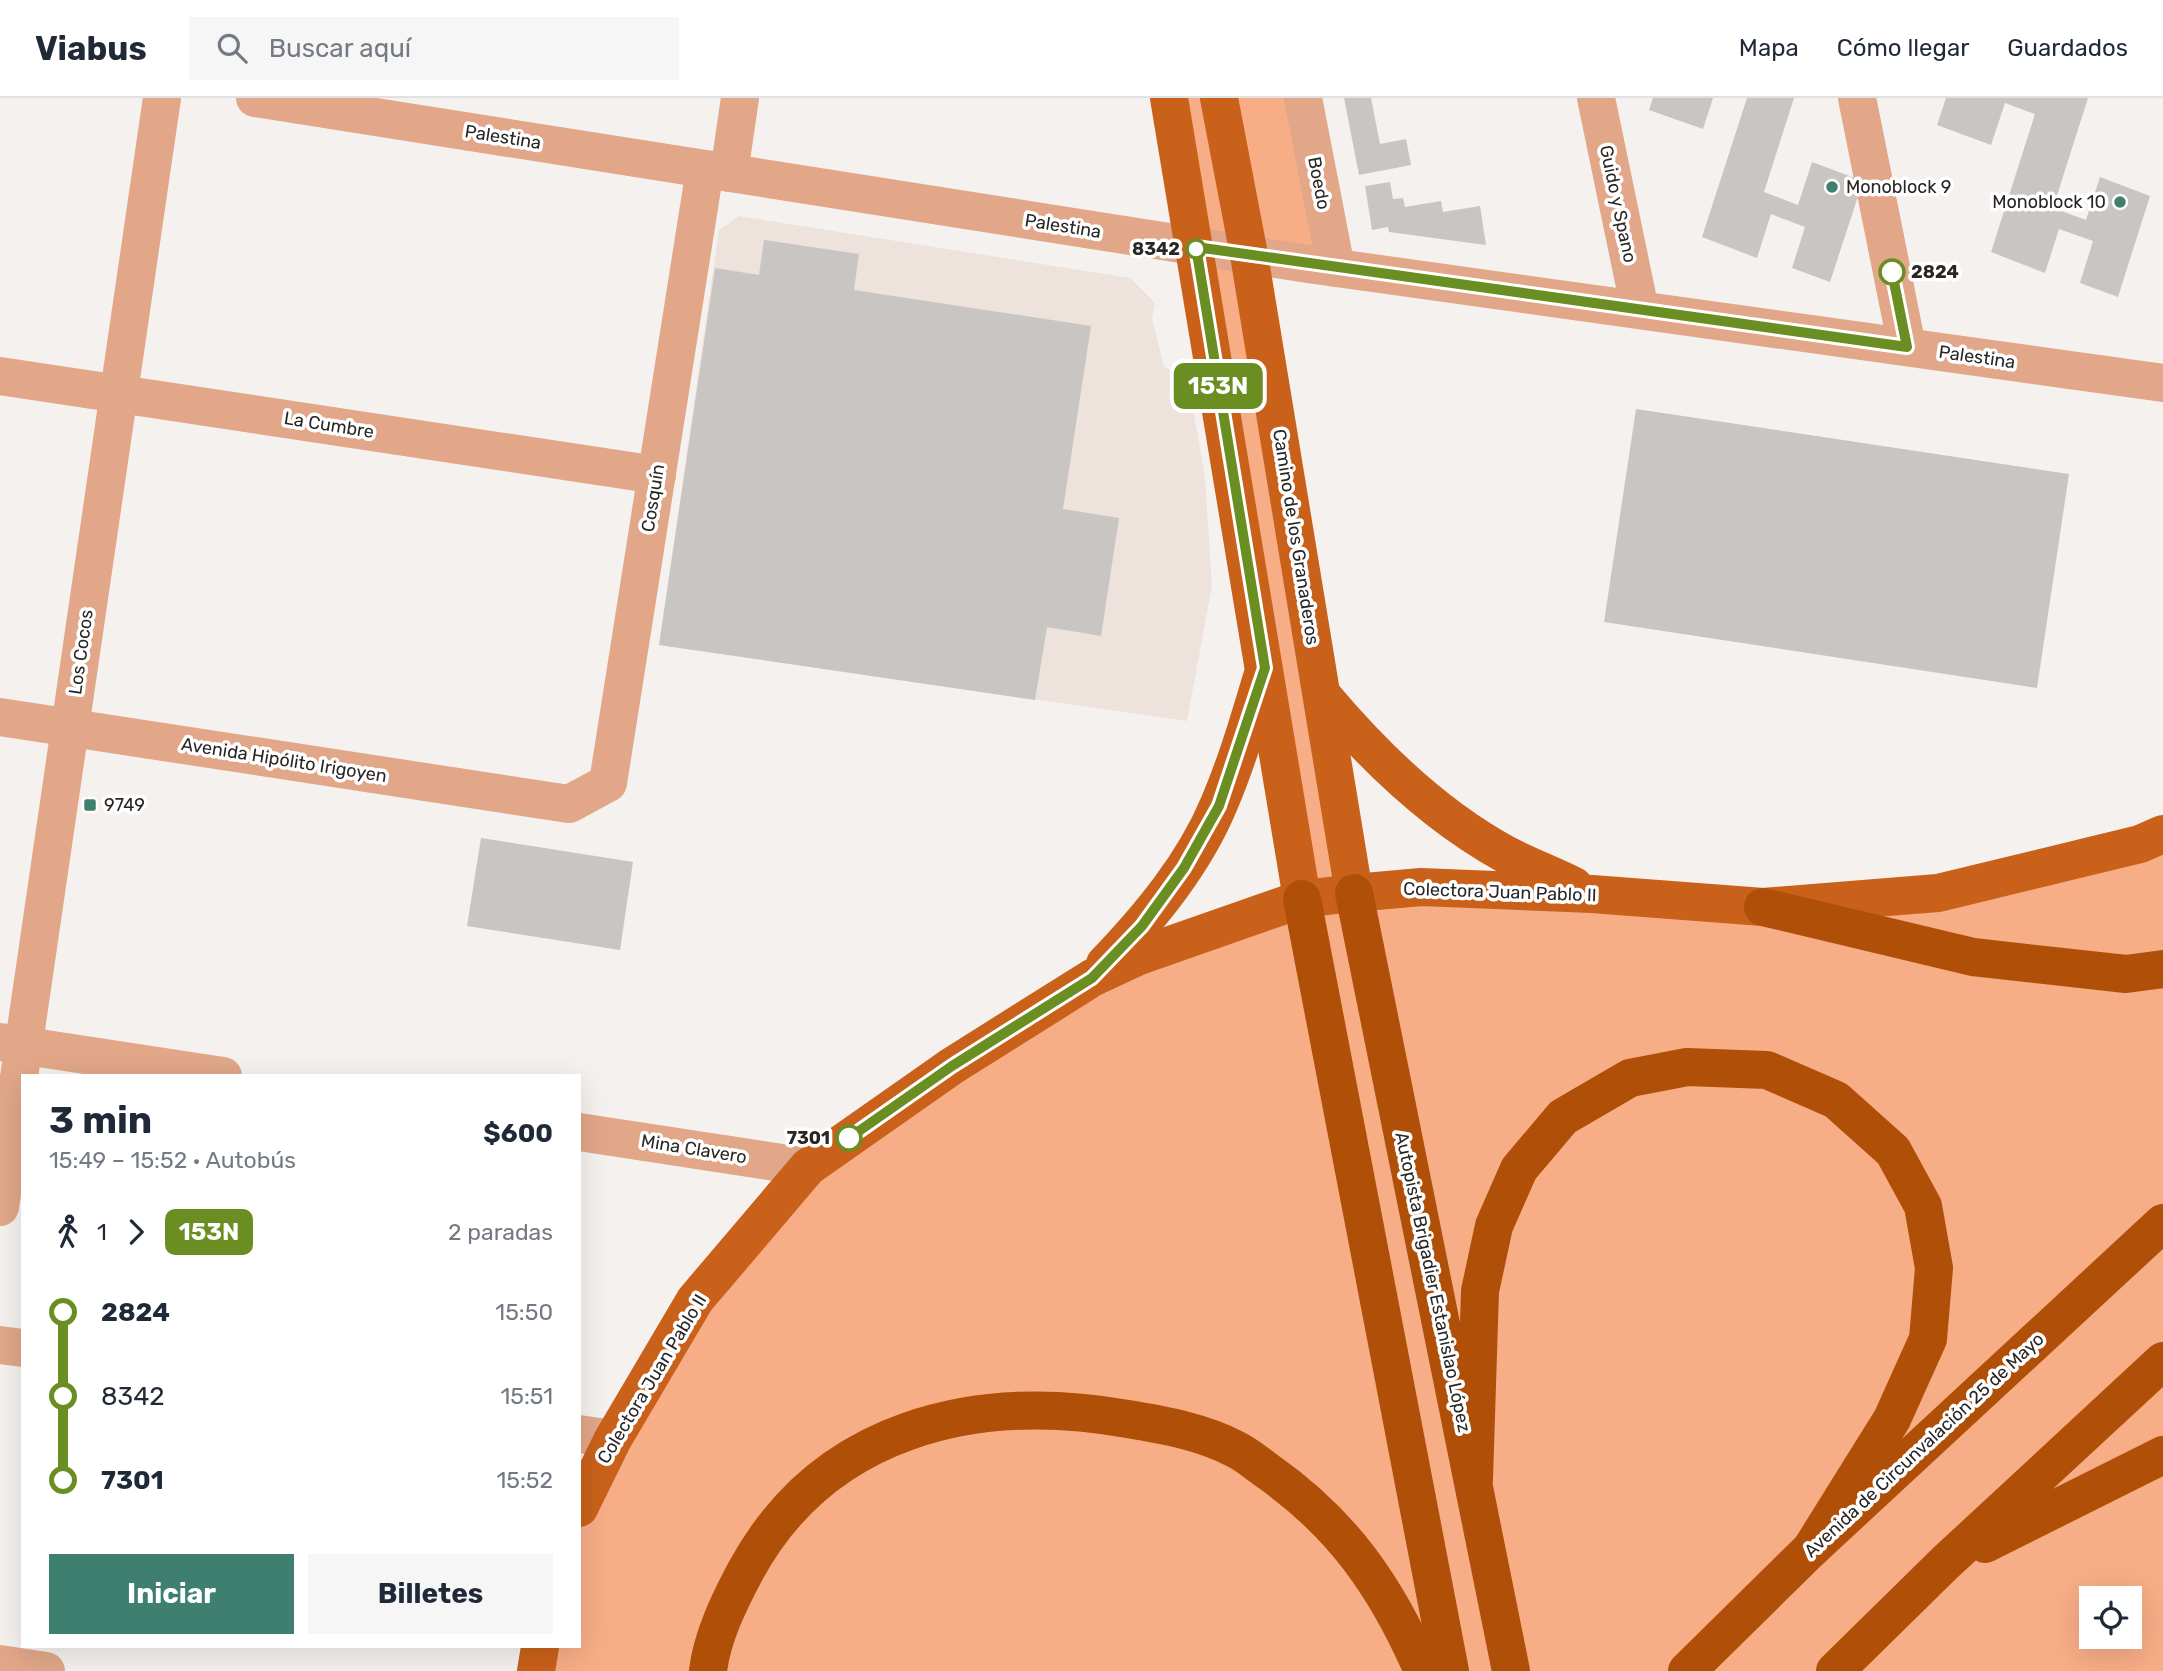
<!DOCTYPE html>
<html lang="es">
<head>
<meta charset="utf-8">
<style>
  :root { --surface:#fff; --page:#f6f6f7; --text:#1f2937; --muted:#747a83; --line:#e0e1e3; --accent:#3e7f6f }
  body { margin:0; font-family:Rubik,sans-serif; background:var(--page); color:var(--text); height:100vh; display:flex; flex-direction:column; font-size:26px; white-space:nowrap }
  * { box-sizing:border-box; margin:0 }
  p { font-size:23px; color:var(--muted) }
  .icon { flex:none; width:38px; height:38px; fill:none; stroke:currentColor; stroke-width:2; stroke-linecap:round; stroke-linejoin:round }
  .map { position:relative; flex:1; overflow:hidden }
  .panel { position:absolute; left:21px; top:976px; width:560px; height:574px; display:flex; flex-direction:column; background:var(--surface); border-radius:0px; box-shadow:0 7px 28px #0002 }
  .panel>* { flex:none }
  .badge { padding:0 14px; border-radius:10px; font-size:24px; line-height:46px }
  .buttons { position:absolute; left:2079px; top:1488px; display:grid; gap:14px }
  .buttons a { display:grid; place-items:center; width:63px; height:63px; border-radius:0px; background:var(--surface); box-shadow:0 7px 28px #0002; font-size:35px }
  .map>.badge { position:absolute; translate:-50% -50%; box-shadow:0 0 0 4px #fff }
  .legs { display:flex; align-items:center; gap:10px; height:77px; padding:0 28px; font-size:23px }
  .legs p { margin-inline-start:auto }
  .overview { display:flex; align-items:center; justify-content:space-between; height:119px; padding:0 28px }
  h1 { font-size:38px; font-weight:700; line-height:52px }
  .cta { display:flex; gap:14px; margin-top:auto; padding:14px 28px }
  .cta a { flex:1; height:80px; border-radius:0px; background:var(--accent); color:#fff; font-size:28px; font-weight:700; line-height:80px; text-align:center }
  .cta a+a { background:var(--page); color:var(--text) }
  ul { padding:0 28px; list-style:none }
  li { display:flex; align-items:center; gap:24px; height:84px; font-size:26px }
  li i { display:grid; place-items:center; width:10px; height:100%; margin:0 9px; background:currentColor }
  li i::after { content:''; width:18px; height:18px; margin:-9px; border:5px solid; border-radius:50%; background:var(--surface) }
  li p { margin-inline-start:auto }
  li:first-child i { background:linear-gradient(#0000 50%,currentColor 0) }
  li:last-child i { background:linear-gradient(currentColor 50%,#0000 0) }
  header { display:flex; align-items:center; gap:42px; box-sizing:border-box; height:98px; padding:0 35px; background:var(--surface); border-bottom:2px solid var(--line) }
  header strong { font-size:33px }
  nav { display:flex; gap:38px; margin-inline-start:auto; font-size:24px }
  .search { width:490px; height:63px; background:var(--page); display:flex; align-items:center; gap:18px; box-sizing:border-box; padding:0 24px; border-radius:0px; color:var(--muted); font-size:26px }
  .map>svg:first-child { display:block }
  .built { fill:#ede2dc }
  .green { fill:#f7ad86; fill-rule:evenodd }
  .building { fill:#c8c5c3 }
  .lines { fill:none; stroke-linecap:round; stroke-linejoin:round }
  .minor { stroke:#e1a788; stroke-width:38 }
  .major { stroke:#c9611a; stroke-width:38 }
  .highway { stroke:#b05008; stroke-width:38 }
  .line-1-casing { stroke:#fff; stroke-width:16 }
  .line-1 { stroke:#6b8e23; stroke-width:10 }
  .poi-dot { fill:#3e7f6f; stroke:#fff; stroke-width:2.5 }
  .stop-1-dot { fill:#fff; stroke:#6b8e23; stroke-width:3.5 }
  .labels { text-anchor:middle; stroke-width:7; stroke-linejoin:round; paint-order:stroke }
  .street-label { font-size:18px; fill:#292726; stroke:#fff }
  .poi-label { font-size:18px; fill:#292726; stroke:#fff; text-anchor:start }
  .stop-label { font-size:18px; font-weight:bold; fill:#292726; stroke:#fff; text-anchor:end }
</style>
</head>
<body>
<header>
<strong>Viabus</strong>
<div class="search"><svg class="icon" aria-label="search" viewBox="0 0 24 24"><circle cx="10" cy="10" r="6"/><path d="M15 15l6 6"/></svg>Buscar aquí</div>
<nav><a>Mapa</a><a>Cómo llegar</a><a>Guardados</a></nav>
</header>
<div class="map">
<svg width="2163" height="1573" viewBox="0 0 2163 1573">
  <rect width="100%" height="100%" fill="#f5f1ef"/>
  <polygon class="built" points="739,118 1130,180 1155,205 1152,221 1164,269 1188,281 1205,380 1212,488 1187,623 659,547 719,132"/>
  <path class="green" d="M 1169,0 L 1303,0 L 1336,170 L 1249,157 L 1354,795 L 1763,809 L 2163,736 L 2163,1573 L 536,1573 L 540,1549 L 579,1549 L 579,1410 L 613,1341 L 808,1069 L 952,968 L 1302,801 ZM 2091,1500 L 2130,1500 L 2130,1538 L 2091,1538 Z"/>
  <g class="building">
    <polygon points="1344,0 1371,0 1380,46 1406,41 1411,67 1359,77"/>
    <polygon points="1653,0 1713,0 1703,31 1649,12"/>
    <polygon points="1747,0 1794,0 1764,94 1798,107 1812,64 1863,83 1830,184 1792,170 1805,129 1771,116 1757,160 1702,139"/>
    <polygon points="1946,0 2088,0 2053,110 2086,122 2100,79 2150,98 2118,199 2080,185 2093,143 2059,131 2045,175 1991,154 2035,16 2005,5 1991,47 1937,27"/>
    <polygon points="1390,84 1393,101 1403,100 1405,109 1441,103 1443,114 1480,108 1486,147 1389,134 1388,129 1372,132 1365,88"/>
    <polygon points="764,142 859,156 854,192 1091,228 1063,411 1119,420 1101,538 1047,529 1035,602 659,547 715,170 759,177"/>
    <polygon points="1636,311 2069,376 2037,590 1604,524"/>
    <polygon points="481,740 633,764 620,852 467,828"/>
  </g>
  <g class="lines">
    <g class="minor">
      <polyline points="255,0 1308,166 2163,285"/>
      <polyline points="1303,0 1336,170"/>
      <polyline points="1596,0 1640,212"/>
      <polyline points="1857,0 1907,249"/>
      <polyline points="729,75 740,0"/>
      <polyline points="0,278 657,377"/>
      <polyline points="0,619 569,706 608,685 705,71"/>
      <polyline points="0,944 223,978"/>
      <polyline points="579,1034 808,1069"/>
      <polyline points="0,1109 162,0"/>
      <polyline points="0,1247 23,1250"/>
      <polyline points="579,1336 613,1341"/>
      <polyline points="0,1566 46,1573"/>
    </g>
    <g class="major">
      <polyline points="1169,0 1302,801"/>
      <polyline points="1219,0 1249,157 1354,795"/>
      <path d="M 1322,597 C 1374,659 1434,717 1505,756 C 1528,768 1552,777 1574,788"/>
      <path d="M 1105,866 C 1150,819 1194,766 1219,706 C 1237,664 1249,622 1262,579"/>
      <polyline points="579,1410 613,1341 695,1202 808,1069 952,968 1092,880 1139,858 1302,801 1354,795 1421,789 1592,796 1763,809 1938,795 2140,746 2163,736"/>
      <polyline points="536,1573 540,1549"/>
    </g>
    <g class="highway">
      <polyline points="1354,795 1511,1573"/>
      <polyline points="1302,801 1450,1573"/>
      <polyline points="1763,809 1973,859 2126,876 2163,871"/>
      <polyline points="1474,1381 1480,1193 1494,1128 1519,1071 1563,1019 1630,980 1687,969 1767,972 1836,1002 1893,1053 1923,1108 1934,1170 1928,1241 1892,1321 1811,1451"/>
      <polyline points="1985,1446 2163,1357"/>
      <path d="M 708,1573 C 712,1539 729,1504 745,1474 C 823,1329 976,1294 1128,1321 C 1164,1327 1203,1334 1235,1351 C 1246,1356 1256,1365 1266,1372 C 1342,1425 1386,1488 1423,1573"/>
      <polyline points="1687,1573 1811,1451 2163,1125"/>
      <polyline points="1835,1573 1945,1465 2163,1263"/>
    </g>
  </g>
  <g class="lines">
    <defs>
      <polyline id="line-1" points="849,1040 952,968 1092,880 1142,828 1184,770 1219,708 1265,570 1196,149 1907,249 1892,174"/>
    </defs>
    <use href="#line-1" class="line-1-casing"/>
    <use href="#line-1" class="line-1"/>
  </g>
  <g class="poi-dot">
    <circle cx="1832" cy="89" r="7"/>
    <circle cx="2120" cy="104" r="7"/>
    <rect x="83" y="700" width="14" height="14" rx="3.5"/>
  </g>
  <g class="stop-1-dot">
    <circle cx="1196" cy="151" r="9"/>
    <circle cx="1892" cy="174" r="12"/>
    <circle cx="849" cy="1040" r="12"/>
  </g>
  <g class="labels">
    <g class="street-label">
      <text transform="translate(503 39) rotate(9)" y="6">Palestina</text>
      <text transform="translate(1319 85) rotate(79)" y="6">Boedo</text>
      <text transform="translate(1618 106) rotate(78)" y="6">Guido y Spano</text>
      <text transform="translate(1063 128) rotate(9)" y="6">Palestina</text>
      <text transform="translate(1977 259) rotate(8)" y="6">Palestina</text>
      <text transform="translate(329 327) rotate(9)" y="6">La Cumbre</text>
      <text transform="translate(653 400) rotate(-81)" y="6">Cosquín</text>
      <text transform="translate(1296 439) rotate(81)" y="6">Camino de los Granaderos</text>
      <text transform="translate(81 554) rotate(-82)" y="6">Los Cocos</text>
      <text transform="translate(284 662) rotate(9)" y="6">Avenida Hipólito Irigoyen</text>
      <text transform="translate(1500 794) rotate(2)" y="6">Colectora Juan Pablo II</text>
      <text transform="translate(694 1051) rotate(9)" y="6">Mina Clavero</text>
      <text transform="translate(1433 1184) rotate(78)" y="6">Autopista Brigadier Estanislao López</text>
      <text transform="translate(652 1281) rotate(-59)" y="6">Colectora Juan Pablo II</text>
      <text transform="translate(1924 1347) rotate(-43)" y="6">Avenida de Circunvalación 25 de Mayo</text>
    </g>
    <g class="poi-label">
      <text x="1846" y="95">Monoblock 9</text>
      <text x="2106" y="110" text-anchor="end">Monoblock 10</text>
      <text x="104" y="713">9749</text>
    </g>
    <g class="stop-label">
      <text x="1180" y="157">8342</text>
      <text x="1911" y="180" text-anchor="start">2824</text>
      <text x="830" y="1046">7301</text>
    </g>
  </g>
</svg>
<div class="buttons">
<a><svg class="icon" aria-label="locate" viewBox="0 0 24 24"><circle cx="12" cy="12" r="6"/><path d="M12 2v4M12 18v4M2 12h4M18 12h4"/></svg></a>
</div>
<b class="badge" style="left:1218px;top:288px;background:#6b8e23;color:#fff">153N</b>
<section class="panel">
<div class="overview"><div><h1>3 min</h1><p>15:49 – 15:52 · Autobús</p></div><b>$600</b></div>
<div class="legs"><svg class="icon" aria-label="walk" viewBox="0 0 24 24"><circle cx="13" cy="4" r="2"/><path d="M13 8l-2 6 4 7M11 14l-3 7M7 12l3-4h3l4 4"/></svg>1<svg class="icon" aria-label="forward" viewBox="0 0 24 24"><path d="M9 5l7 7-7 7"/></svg><b class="badge" style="background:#6b8e23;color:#fff">153N</b><p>2 paradas</p></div>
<ul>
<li><i style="color:#6b8e23"></i><b>2824</b><p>15:50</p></li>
<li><i style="color:#6b8e23"></i><span>8342</span><p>15:51</p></li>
<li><i style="color:#6b8e23"></i><b>7301</b><p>15:52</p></li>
</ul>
<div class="cta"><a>Iniciar</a><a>Billetes</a></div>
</section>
</div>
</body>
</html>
